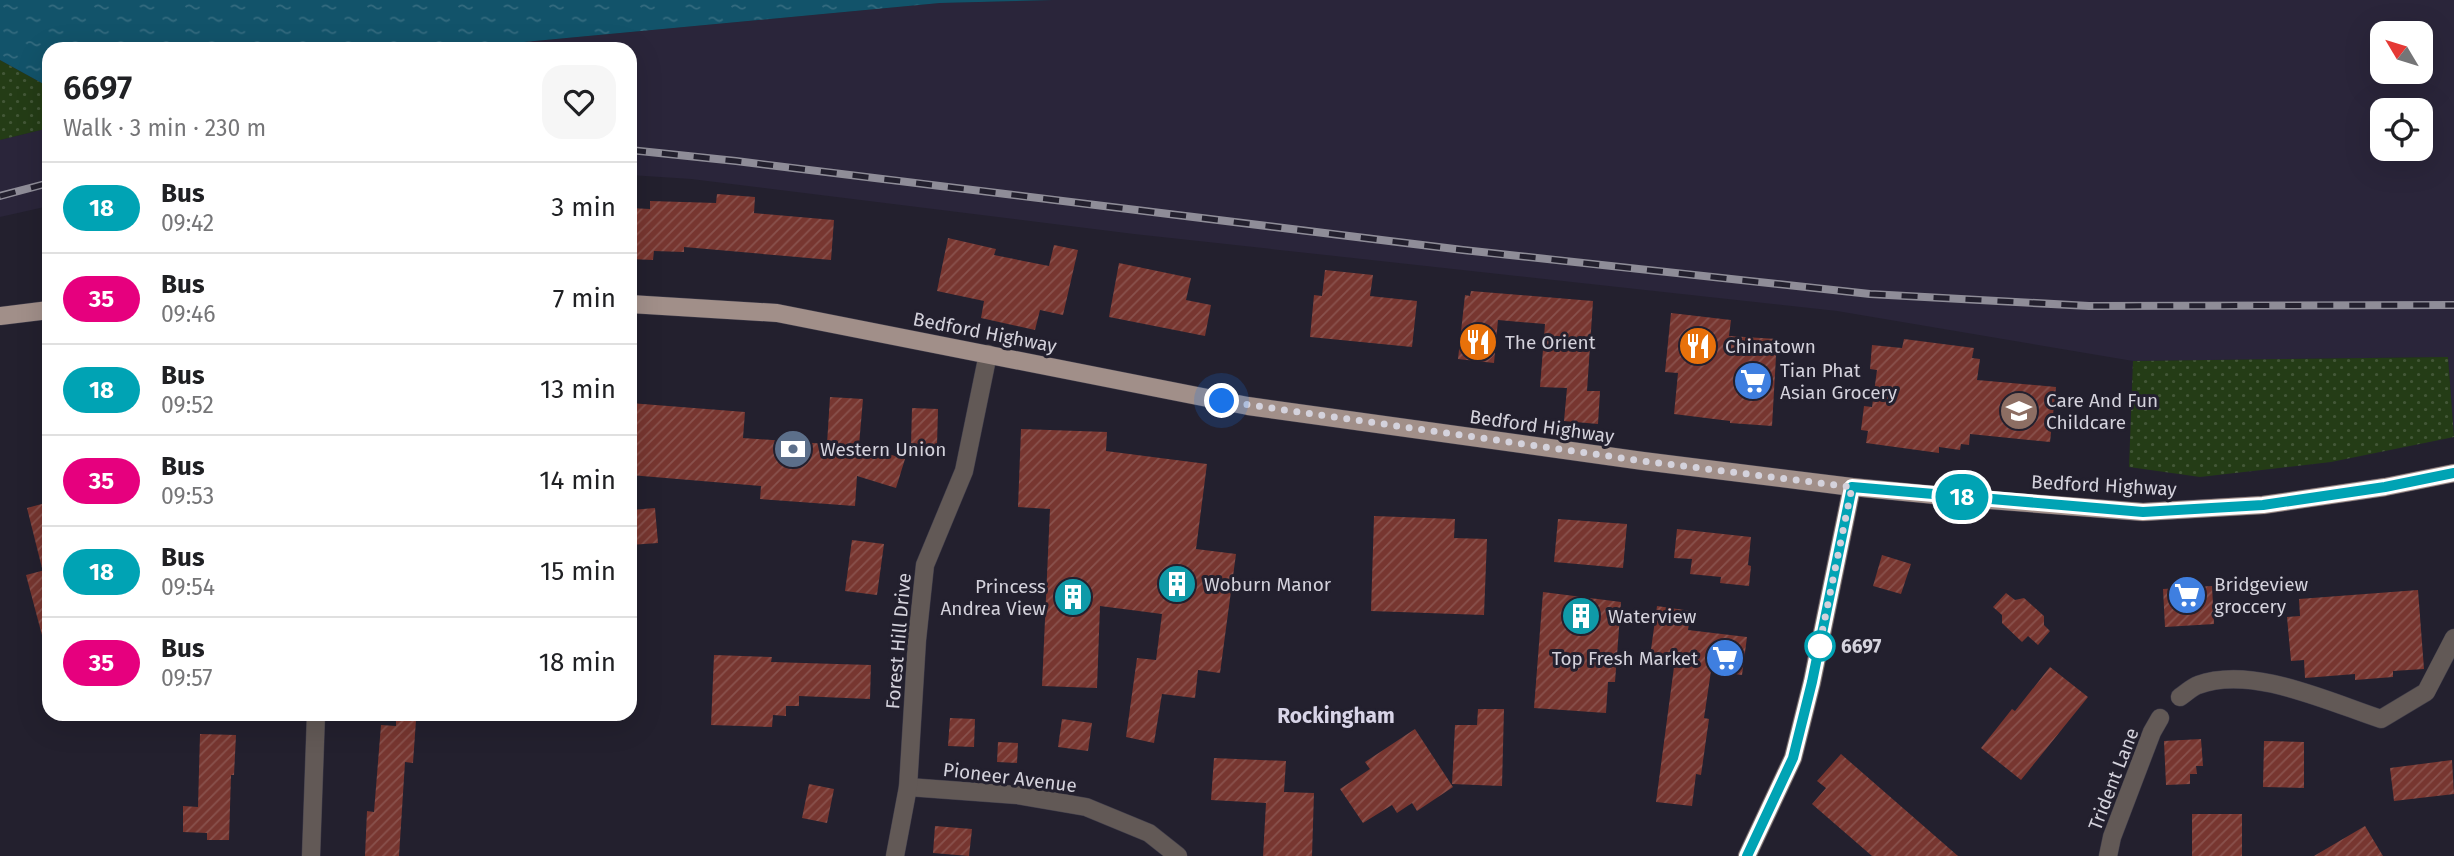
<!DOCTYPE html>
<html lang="en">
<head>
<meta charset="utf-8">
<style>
  :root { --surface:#fff; --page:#f6f6f6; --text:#202124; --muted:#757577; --line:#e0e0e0 }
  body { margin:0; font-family:"Fira Sans",sans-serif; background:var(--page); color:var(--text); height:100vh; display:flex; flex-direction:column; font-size:26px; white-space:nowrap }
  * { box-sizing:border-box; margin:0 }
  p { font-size:23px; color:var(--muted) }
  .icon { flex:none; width:38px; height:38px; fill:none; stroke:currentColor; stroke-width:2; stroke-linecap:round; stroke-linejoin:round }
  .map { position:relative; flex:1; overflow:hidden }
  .side { position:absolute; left:42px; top:42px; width:595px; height:679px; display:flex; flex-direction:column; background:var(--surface); border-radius:21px; box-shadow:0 7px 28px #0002 }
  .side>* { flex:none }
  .badge { padding:0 14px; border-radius:23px; font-size:24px; line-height:46px }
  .needle { width:46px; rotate:308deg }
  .buttons { position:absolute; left:2370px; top:21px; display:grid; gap:14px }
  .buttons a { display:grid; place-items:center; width:63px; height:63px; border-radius:14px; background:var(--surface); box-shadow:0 7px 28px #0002; font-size:35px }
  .you { position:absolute; width:35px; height:35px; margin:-18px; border:5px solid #fff; border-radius:50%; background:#1a73e8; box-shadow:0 0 0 10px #1a73e833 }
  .map>.badge { position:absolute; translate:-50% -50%; box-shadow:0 0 0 4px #fff }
  .round { display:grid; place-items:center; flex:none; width:74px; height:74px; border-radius:21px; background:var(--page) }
  .overview { display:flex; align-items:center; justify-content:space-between; height:119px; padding:0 21px }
  h1 { font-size:33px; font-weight:600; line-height:52px }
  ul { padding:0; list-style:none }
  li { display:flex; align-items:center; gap:21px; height:91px; padding:0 21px; border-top:2px solid var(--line) }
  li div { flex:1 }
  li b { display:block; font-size:26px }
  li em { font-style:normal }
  li .badge { min-width:77px; font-weight:700; text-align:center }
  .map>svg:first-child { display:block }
  .built { fill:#2a253a; fill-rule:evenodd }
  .grass { fill:url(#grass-dots) }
  .water { fill:url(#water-ripples) }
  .building { fill:url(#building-hatch) }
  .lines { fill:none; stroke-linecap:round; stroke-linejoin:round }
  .street-casing { stroke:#3f3c4a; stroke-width:19 }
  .secondary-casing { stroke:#3f3c4a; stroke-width:19 }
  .primary-casing { stroke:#3f3c4a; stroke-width:19 }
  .street { stroke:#625956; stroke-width:18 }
  .secondary { stroke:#857873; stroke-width:18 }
  .primary { stroke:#a18f89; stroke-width:18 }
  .rail-casing { stroke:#8f8d98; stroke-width:8 }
  .rail { stroke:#23202e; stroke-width:5; stroke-dasharray:16; stroke-linecap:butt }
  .line-casing { stroke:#fff; stroke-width:16 }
  .line { stroke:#00a3b4; stroke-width:10 }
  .walk { stroke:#d4d2dc; stroke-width:7; stroke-dasharray:0 12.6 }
  .stop-dot { fill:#fff; stroke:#00a3b4; stroke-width:3.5 }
  .labels { text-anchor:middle; stroke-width:6; stroke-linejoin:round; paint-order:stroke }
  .street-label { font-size:19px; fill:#d4d2dc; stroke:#23202e }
  .poi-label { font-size:19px; fill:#d4d2dc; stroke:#23202e; text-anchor:start }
  .stop-label { font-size:19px; font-weight:bold; fill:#d4d2dc; stroke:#23202e; text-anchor:start }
  .neighbourhood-label { font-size:21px; font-weight:bold; fill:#d8d4e7; stroke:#23202e }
</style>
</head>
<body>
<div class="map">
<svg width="2454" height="856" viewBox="0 0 2454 856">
  <defs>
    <pattern id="grass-dots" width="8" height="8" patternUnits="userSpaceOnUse" patternTransform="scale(1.75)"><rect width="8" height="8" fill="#243c16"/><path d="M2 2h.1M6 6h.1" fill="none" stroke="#435737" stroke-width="1.8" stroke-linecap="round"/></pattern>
    <pattern id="water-ripples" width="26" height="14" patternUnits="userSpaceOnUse" patternTransform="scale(1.75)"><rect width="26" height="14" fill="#12536a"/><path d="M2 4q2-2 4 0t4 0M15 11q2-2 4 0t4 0" fill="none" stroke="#346b7f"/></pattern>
    <pattern id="building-hatch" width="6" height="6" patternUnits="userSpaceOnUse" patternTransform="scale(1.75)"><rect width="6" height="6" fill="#773630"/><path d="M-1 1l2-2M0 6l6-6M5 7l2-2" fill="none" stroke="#89524d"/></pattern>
  </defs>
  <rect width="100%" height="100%" fill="#23202e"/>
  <g class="built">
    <path d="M 1053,0 L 2454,0 L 2454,437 L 2448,357 L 2133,361 L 1837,311 L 1134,234 L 691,179 L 630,175 L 630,49 L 449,49 L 940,3 ZM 2382,33 L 2420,33 L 2420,72 L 2382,72 ZM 2382,110 L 2420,110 L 2420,149 L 2382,149 Z"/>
    <polygon points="49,128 49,206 0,217 0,140"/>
  </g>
  <g class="grass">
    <polygon points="0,60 49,87 49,128 0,140"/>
    <polygon points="2448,357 2454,437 2331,462 2200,477 2129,467 2133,361"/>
  </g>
  <polygon class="water" points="0,0 1053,0 940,3 449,49 49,49 49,87 0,60"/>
  <g class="building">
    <polygon points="717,194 755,197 754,213 834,220 831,260 684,247 684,252 654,251 653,260 630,259 630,208 650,209 650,201 716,203"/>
    <polygon points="948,238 996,249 994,255 1049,266 1054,245 1078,250 1063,315 1040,310 1035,330 981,318 984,301 937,291"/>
    <polygon points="1119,263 1191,278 1186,300 1211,305 1205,336 1109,317"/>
    <polygon points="1325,270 1373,275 1370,296 1417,301 1412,347 1310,337 1314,295 1322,296"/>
    <polygon points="1471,291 1593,301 1587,391 1600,391 1598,424 1564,421 1567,388 1540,387 1545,324 1498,320 1494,363 1458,359 1465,295 1470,296"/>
    <polygon points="1671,313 1731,320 1729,336 1777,339 1772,426 1730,423 1730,421 1674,414 1678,373 1665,372"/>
    <polygon points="1904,339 1974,348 1972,358 1980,359 1977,380 2056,387 2050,442 1970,434 1969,445 1961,444 1960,450 1939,447 1939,453 1866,443 1868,431 1861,430 1864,406 1872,407 1877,370 1870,369 1872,345 1902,348"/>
    <polygon points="830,397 863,399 859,445 905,459 896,488 857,476 855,506 760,499 761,486 630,475 630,403 745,412 743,438 827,444"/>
    <polygon points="912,408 938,409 937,445 911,445"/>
    <polygon points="1021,429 1107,432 1106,451 1207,464 1196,549 1236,554 1220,673 1198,670 1195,698 1162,694 1154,743 1126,737 1137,658 1156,660 1162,614 1100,606 1097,688 1042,686 1050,509 1018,507"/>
    <polygon points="49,502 49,567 42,568 27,508"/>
    <polygon points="655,508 658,543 630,545 631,510"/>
    <polygon points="1374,516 1455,519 1454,538 1487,539 1484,615 1371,611"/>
    <polygon points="1558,519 1627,524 1623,568 1554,562"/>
    <polygon points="1677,529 1751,537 1748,565 1751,566 1749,586 1720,583 1721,577 1690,574 1692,559 1674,558"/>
    <polygon points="852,540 884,544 877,595 845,591"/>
    <polygon points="1882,555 1911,564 1901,594 1873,586"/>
    <polygon points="49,569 49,638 43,639 26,575"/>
    <polygon points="2212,586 2214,624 2165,627 2163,589"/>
    <polygon points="2418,590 2424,669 2393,671 2393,677 2355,680 2355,674 2305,678 2304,660 2291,661 2287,617 2300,616 2299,599"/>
    <polygon points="1543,592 1621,602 1615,682 1608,682 1606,713 1534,708"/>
    <polygon points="2006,593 2015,600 2024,598 2044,616 2044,625 2050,631 2038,645 2028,636 2022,642 2002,623 2002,615 1993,607"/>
    <polygon points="1657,606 1691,611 1688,630 1747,637 1742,675 1711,671 1704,718 1709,719 1701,775 1696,774 1692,806 1656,802 1674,667 1649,664"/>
    <polygon points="714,655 772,657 771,662 871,665 870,699 799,696 799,706 786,706 786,716 773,715 772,727 711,725"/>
    <polygon points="2050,667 2088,697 2021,780 1981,748 2012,709 2015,711"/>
    <polygon points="1478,709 1504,709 1502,786 1452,784 1455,725 1477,725"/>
    <polygon points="396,718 416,720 413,763 405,762 399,856 365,856 367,811 374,812 381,725 396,726"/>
    <polygon points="950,718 975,719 974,747 948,746"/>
    <polygon points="1062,719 1092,723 1088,751 1058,747"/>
    <polygon points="1415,729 1453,787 1417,811 1412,803 1397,813 1392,805 1363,823 1340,789 1370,769 1365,762"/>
    <polygon points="200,734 236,735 234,775 231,775 229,840 207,840 207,833 183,832 183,806 198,807"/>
    <polygon points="2201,739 2203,766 2196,766 2197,774 2190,774 2190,784 2166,785 2164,741"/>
    <polygon points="2264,741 2304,742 2304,788 2263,787"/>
    <polygon points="998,742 1018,743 1017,763 997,762"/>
    <polygon points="1841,754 1958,856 1872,856 1812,804 1826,788 1817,781"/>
    <polygon points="1214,758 1286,761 1284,792 1314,793 1312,856 1263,856 1266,803 1211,800"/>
    <polygon points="2452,760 2454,794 2394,801 2390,768"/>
    <polygon points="809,784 834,789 827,823 802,818"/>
    <rect x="2192" y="814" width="50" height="42"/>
    <polygon points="935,826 972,829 969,856 933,853"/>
    <polygon points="2365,826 2383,856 2314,856"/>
  </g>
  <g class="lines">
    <defs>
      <g id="street">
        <path d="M 2180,697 C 2186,693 2192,687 2198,685 C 2252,665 2329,702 2381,719 L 2426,692 L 2454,638"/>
        <polyline points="908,787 1017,795 1086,807 1149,833 1178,856"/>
        <polyline points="311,856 316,714"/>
        <polyline points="895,856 908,787 917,640 925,565 964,471 988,354"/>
        <polyline points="2108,856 2112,837 2152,732 2160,718"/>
      </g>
      <polyline id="secondary" points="1747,856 1793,758 1812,682 1852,487"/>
      <g id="primary">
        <polyline points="630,304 777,313 1248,406 1643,461 1852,487 1976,499 2143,512 2263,505 2385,487 2454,473"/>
        <polyline points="0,316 49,310"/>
      </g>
    </defs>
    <use href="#street" class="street-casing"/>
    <use href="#secondary" class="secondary-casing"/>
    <use href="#primary" class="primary-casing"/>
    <use href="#street" class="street"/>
    <use href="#secondary" class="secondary"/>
    <use href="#primary" class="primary"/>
    <defs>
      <g id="rail">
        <polyline points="630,150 736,161 1463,250 1870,294 2089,306 2454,305"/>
        <polyline points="0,196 49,183"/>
      </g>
    </defs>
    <use href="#rail" class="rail-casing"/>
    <use href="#rail" class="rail"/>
  </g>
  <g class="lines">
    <defs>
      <polyline id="line" points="1747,856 1793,758 1812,682 1852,487 2143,512 2263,505 2385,487 2454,473"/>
    </defs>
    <use href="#line" class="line-casing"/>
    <use href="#line" class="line"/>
    <polyline class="walk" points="1222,401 1643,461 1852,487 1817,657 1820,646"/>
  </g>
  <defs>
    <symbol id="restaurant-disc" viewBox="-11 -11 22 22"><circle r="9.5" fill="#e8710a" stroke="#23202e"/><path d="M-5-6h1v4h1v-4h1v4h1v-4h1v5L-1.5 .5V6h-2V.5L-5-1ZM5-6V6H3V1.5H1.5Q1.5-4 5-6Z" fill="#fff"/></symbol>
    <symbol id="supermarket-disc" viewBox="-11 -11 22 22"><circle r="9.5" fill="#3f7fe0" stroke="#23202e"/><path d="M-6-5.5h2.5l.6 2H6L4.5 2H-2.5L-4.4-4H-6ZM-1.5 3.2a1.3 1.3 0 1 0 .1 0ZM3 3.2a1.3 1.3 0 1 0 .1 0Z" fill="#fff"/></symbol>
    <symbol id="school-disc" viewBox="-11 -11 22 22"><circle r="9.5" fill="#8d6e63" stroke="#23202e"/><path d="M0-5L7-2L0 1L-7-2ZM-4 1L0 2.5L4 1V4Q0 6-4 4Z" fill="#fff"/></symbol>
    <symbol id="bank-disc" viewBox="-11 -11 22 22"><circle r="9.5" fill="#5c6f8a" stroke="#23202e"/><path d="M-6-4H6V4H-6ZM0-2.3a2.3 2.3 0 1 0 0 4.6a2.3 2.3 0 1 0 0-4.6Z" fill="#fff"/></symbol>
    <symbol id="building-disc" viewBox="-11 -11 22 22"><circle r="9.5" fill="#0f9aa8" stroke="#23202e"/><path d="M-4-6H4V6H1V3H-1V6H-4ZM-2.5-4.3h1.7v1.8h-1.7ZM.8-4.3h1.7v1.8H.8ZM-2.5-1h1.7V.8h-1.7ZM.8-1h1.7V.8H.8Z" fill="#fff"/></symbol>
  </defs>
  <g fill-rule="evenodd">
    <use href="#restaurant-disc" x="1456" y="320" width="44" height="44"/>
    <use href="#restaurant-disc" x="1676" y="324" width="44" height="44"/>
    <use href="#supermarket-disc" x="1731" y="359" width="44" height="44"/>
    <use href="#school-disc" x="1997" y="389" width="44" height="44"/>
    <use href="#bank-disc" x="771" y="427" width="44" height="44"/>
    <use href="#building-disc" x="1155" y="562" width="44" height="44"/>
    <use href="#supermarket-disc" x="2165" y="573" width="44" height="44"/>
    <use href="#building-disc" x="1051" y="575" width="44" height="44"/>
    <use href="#building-disc" x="1559" y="594" width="44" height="44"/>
    <use href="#supermarket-disc" x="1703" y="636" width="44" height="44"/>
  </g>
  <circle class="stop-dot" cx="1820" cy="646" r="14"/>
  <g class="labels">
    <g class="street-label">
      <text transform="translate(985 332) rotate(11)" y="7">Bedford Highway</text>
      <text transform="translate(1542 426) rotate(8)" y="7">Bedford Highway</text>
      <text transform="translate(2104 485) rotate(3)" y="7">Bedford Highway</text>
      <text transform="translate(898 641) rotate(-85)" y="7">Forest Hill Drive</text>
      <text transform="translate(1010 777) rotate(7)" y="7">Pioneer Avenue</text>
      <text transform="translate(2113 779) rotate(-69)" y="7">Trident Lane</text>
    </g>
    <g class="poi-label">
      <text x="1505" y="349">The Orient</text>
      <text x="1725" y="353">Chinatown</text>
      <text x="1780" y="377">Tian Phat<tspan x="1780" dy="22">Asian Grocery</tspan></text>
      <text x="2046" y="407">Care And Fun<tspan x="2046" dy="22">Childcare</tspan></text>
      <text x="820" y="456">Western Union</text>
      <text x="1204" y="591">Woburn Manor</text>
      <text x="2214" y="591">Bridgeview<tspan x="2214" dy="22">groccery</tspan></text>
      <text x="1046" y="593" text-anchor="end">Princess<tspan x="1046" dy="22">Andrea View</tspan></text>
      <text x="1608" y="623">Waterview</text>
      <text x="1698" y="665" text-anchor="end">Top Fresh Market</text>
    </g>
    <g class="stop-label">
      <text x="1841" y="653">6697</text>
    </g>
    <g class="neighbourhood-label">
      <text x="1336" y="723">Rockingham</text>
    </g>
  </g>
</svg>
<div class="buttons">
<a><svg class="needle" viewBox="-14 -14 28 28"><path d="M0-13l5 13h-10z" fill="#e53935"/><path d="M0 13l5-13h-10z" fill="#757577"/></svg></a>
<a><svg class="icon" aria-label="locate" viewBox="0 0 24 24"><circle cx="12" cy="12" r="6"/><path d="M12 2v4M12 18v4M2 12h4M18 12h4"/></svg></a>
</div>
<div class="you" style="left:1222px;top:401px"></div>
<b class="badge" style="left:1962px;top:497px;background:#00a3b4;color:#fff">18</b>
<section class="side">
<div class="overview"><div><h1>6697</h1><p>Walk · 3 min · 230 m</p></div><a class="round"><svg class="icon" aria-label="heart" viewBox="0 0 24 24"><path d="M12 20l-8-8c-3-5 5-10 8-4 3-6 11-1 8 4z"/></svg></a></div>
<ul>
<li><span class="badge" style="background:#00a3b4;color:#fff">18</span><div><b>Bus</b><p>09:42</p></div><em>3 min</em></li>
<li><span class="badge" style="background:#e6007e;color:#fff">35</span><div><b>Bus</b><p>09:46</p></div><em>7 min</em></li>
<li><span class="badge" style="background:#00a3b4;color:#fff">18</span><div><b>Bus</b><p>09:52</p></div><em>13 min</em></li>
<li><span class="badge" style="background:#e6007e;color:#fff">35</span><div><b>Bus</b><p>09:53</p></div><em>14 min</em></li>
<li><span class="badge" style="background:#00a3b4;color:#fff">18</span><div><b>Bus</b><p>09:54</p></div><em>15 min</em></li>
<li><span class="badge" style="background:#e6007e;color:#fff">35</span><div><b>Bus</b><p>09:57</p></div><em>18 min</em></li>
</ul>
</section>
</div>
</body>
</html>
